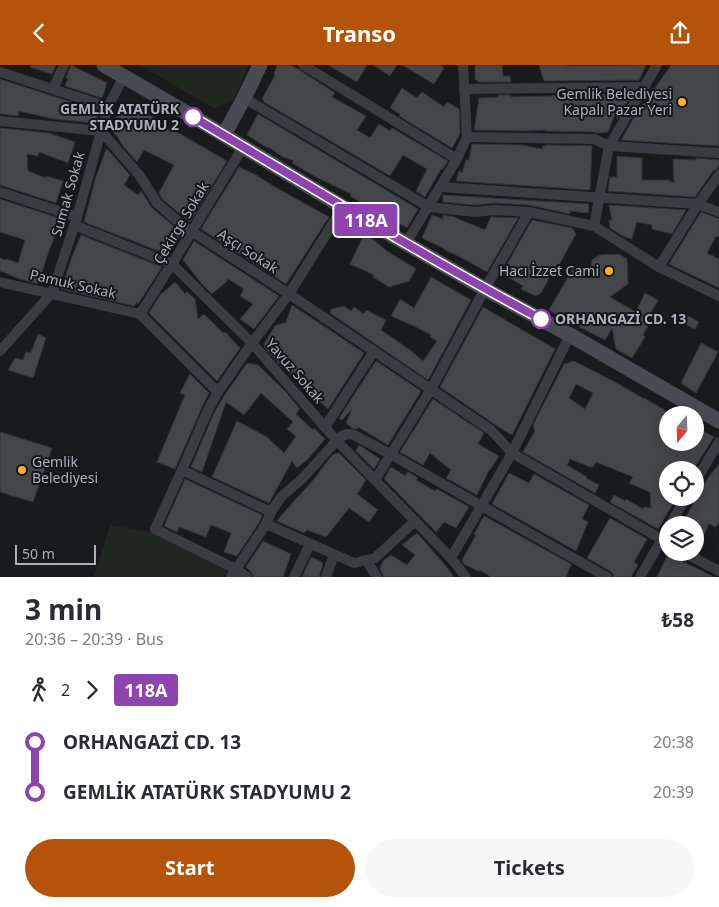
<!DOCTYPE html>
<html lang="en">
<head>
<meta charset="utf-8">
<style>
  :root { --surface:#fff; --page:#f7f7f7; --text:#2b2b33; --muted:#7c7c81; --accent:#b45309 }
  body { margin:0; font-family:"Noto Sans",sans-serif; background:var(--page); color:var(--text); height:100vh; display:flex; flex-direction:column; font-size:19px; white-space:nowrap }
  * { box-sizing:border-box; margin:0 }
  p { font-size:16px; color:var(--muted) }
  .icon { flex:none; width:28px; height:28px; fill:none; stroke:currentColor; stroke-width:2; stroke-linecap:round; stroke-linejoin:round }
  .map { position:relative; height:512px; overflow:hidden }
  .sheet { display:flex; flex-direction:column; background:var(--surface); flex:1 }
  .sheet>* { flex:none }
  .badge { padding:0 10px; border-radius:4px; font-size:18px; line-height:32px }
  .needle { width:32px; rotate:199deg }
  .controls { position:absolute; left:659px; top:341px; display:grid; gap:10px }
  .controls a { display:grid; place-items:center; width:45px; height:45px; border-radius:50%; background:var(--surface); box-shadow:0 2px 12px #0003; font-size:25px }
  .scale { position:absolute; left:15px; bottom:12px; width:81px; box-sizing:border-box; padding-left:5px; border:2px solid #abb1bd; border-top:0; font-size:14px; line-height:18px; white-space:nowrap; color:#abb1bd; -webkit-text-stroke:4px #141517; paint-order:stroke }
  .map>.badge { position:absolute; translate:-50% -50%; box-shadow:0 0 0 2px #fff }
  .legs { display:flex; align-items:center; gap:8px; height:55px; padding:0 25px; font-size:16px }
  .legs p { margin-inline-start:auto }
  .summary { display:flex; align-items:center; justify-content:space-between; height:85px; padding:0 25px }
  h1 { font-size:28px; font-weight:700; line-height:38px }
  .button { display:flex; gap:10px; margin-top:auto; padding:10px 25px }
  .button a { flex:1; height:58px; border-radius:30px; background:var(--accent); color:#fff; font-size:20px; font-weight:700; line-height:58px; text-align:center }
  .button a+a { background:var(--page); color:var(--text) }
  ul { padding:0 25px; list-style:none }
  li { display:flex; align-items:center; gap:18px; height:50px; font-size:19px }
  li i { display:grid; place-items:center; width:8px; height:100%; margin:0 6px; background:currentColor }
  li i::after { content:''; width:12px; height:12px; margin:-6px; border:4px solid; border-radius:50%; background:var(--surface) }
  li p { margin-inline-start:auto }
  li:first-child i { background:linear-gradient(#0000 50%,currentColor 0) }
  li:last-child i { background:linear-gradient(currentColor 50%,#0000 0) }
  header { display:flex; justify-content:space-between; align-items:center; height:65px; padding:0 25px; background:var(--accent); color:#fff; font-size:22px; font-weight:700 }
  .map>svg:first-child { display:block }
  .green { fill:#1f2820 }
  .building { fill:#434549; stroke:#333438; fill-rule:evenodd }
  .lines { fill:none; stroke-linecap:round; stroke-linejoin:round }
  .street { stroke:#3a3c42; stroke-width:10 }
  .secondary { stroke:#484b52; stroke-width:15 }
  .line-1-casing { stroke:#fff; stroke-width:11 }
  .line-1 { stroke:#8e44ad; stroke-width:8 }
  .poi-dot { fill:#ffae2f; stroke:#141517; stroke-width:2 }
  .stop-1-dot { fill:#fff; stroke:#8e44ad; stroke-width:2.5 }
  .labels { text-anchor:middle; stroke-width:4; stroke-linejoin:round; paint-order:stroke }
  .poi-label { font-size:14px; fill:#abb1bd; stroke:#141517; text-anchor:end }
  .stop-label { font-size:14px; font-weight:bold; fill:#abb1bd; stroke:#141517; text-anchor:end }
  .street-label { font-size:14px; fill:#abb1bd; stroke:#141517 }
</style>
</head>
<body>
<header><svg class="icon" aria-label="back" viewBox="0 0 24 24"><path d="M15 5l-7 7 7 7"/></svg>Transo<svg class="icon" aria-label="share" viewBox="0 0 24 24"><path d="M12 15V3M7 8l5-5 5 5M5 13v7h14v-7"/></svg></header>
<div class="map">
<svg width="719" height="512" viewBox="0 0 719 512">
  <rect width="100%" height="100%" fill="#191a1c"/>
  <g class="green">
    <polygon points="140,0 249,0 234,34 215,44"/>
    <polygon points="110,460 150,467 228,505 224,512 94,512"/>
  </g>
  <g class="building">
    <polygon points="31,0 56,0 52,9 30,2"/>
    <polygon points="71,0 107,18 102,33 65,21 68,14 66,13"/>
    <polygon points="277,0 290,0 298,4 335,28 332,32 366,51 357,65 370,73 379,59 390,66 392,63 448,96 442,105 441,104 425,132 416,126 427,104 403,90 390,111 264,37 264,36 262,34 275,10 274,9"/>
    <polygon points="328,0 367,0 357,17"/>
    <polygon points="373,0 397,0 390,11"/>
    <polygon points="402,0 440,0 444,3 434,19"/>
    <polygon points="475,0 502,0 503,11 510,11 511,17 479,17 475,14"/>
    <polygon points="539,0 567,0 567,1 646,0 639,15 544,16"/>
    <polygon points="671,0 719,0 719,81 621,75 638,45 639,46"/>
    <polygon points="0,14 99,46 95,58 54,54 19,46 18,51 0,49"/>
    <polygon points="402,23 417,33 422,27 444,42 447,37 459,44 460,69 452,83 399,51 400,49 390,43"/>
    <polygon points="625,29 629,34 617,54 617,44 608,67 598,68 594,67 545,66 545,65 525,66 474,65 479,33 499,32 498,30 511,30 511,32"/>
    <polygon points="130,40 143,48 153,52 169,66 170,63 227,96 190,157 162,134 159,128 174,100 144,85 137,97 123,81 117,71 112,66 120,41"/>
    <polygon points="258,49 418,144 407,163 350,131 351,129 316,112 292,98 294,96 283,92 270,83 266,82 247,70"/>
    <polygon points="0,63 49,68 75,77 68,98 39,87 38,91 27,89 28,106 46,113 46,111 63,116 56,138 0,120"/>
    <polygon points="472,79 521,80 542,84 543,81 546,81 546,80 592,81 590,125 456,116 459,106 462,108 466,95 469,95"/>
    <polygon points="106,84 108,85 130,110 124,120 138,130 141,126 152,143 182,168 169,190 84,157 95,115"/>
    <polygon points="617,91 642,93 642,115 668,115 674,118 673,94 696,95 696,93 719,95 719,99 717,104 713,106 695,132 608,126 610,112 617,112"/>
    <polygon points="239,102 256,110 275,122 329,152 286,219 201,164"/>
    <polygon points="443,130 589,139 588,148 570,146 570,149 529,140 494,138 475,140 443,137"/>
    <polygon points="0,134 62,154 50,183 38,219 20,214 0,206 0,193 5,195 6,194 18,198 25,175 0,167"/>
    <polygon points="609,140 686,145 672,169 652,164 652,160 637,157 632,174 623,171 610,163 609,155 612,155"/>
    <polygon points="701,147 719,154 719,172 716,171 707,188 719,194 719,223 669,199"/>
    <polygon points="432,150 443,154 443,150 454,152 485,165 491,152 518,153 487,207 464,194 445,185 445,184 422,173"/>
    <polygon points="532,155 572,163 576,169 559,200 557,199 541,228 536,231 521,224 523,221 502,208"/>
    <polygon points="364,169 375,176 387,186 416,204 409,216 389,222 373,212 374,210 350,199"/>
    <polygon points="81,170 162,202 138,239 137,237 134,241 61,224 72,192"/>
    <polygon points="194,176 279,231 254,264 240,254 253,239 240,231 244,224 228,214 226,217 212,229 201,218 183,195"/>
    <polygon points="619,189 627,194 628,219 610,232 636,247 645,228 658,235 646,257 649,259 643,270 645,272 632,293 616,284 612,263 605,275 566,255 549,245 574,202 591,213 592,195 600,190"/>
    <polygon points="431,212 471,235 428,315 330,248 331,244 344,241 351,246 354,242 364,249 366,245 386,255 381,265 410,285 423,296 437,276 430,272 431,270 418,263 391,251 400,234 414,243"/>
    <polygon points="175,217 185,229 187,227 195,234 198,254 204,249 223,268 225,267 240,283 217,316 149,248 160,230"/>
    <polygon points="292,240 364,288 328,344 281,301 265,283 264,279 275,261 286,257"/>
    <polygon points="483,242 555,284 512,370 497,361 440,322"/>
    <polygon points="685,249 699,257 695,264 681,257"/>
    <polygon points="38,269 46,273 33,313 8,305 15,293 23,295 26,287 31,288"/>
    <polygon points="701,278 718,287 696,328 681,318"/>
    <polygon points="376,296 421,326 388,380 358,362 357,364 352,363 346,358 352,344 342,355 339,353"/>
    <path d="M 574,296 L 617,318 L 644,334 L 644,333 L 668,347 L 668,378 L 695,378 L 695,362 L 714,372 L 693,405 L 668,405 L 668,432 L 677,432 L 658,464 L 610,437 L 614,430 L 625,436 L 626,434 L 643,444 L 644,442 L 651,443 L 650,427 L 629,418 L 633,412 L 596,397 L 593,402 L 590,402 L 570,394 L 567,400 L 587,412 L 586,413 L 599,420 L 595,428 L 523,387 L 535,366 L 533,360 L 564,299 ZM 576,319 L 593,328 L 585,344 L 569,333 Z"/>
    <polygon points="247,298 258,300 285,326 300,344 296,349 313,365 314,363 325,374 308,394 297,403 292,396 269,438 212,412 237,356 267,372 284,388 296,371 287,364 293,357 261,328 244,350 226,337 202,407 191,402 214,348 224,331"/>
    <polygon points="190,309 209,328 202,342 175,404 157,397 185,330 180,328"/>
    <polygon points="433,334 484,368 478,379 499,391 490,405 489,405 477,430 446,413 451,405 430,388 423,400 400,387"/>
    <polygon points="0,367 52,383 33,437 0,427"/>
    <polygon points="359,380 380,394 374,404 356,386"/>
    <polygon points="339,388 366,415 357,429 378,445 369,457 349,443 326,472 307,465 304,468 277,456 286,445 315,413 329,394 334,389"/>
    <polygon points="719,399 719,457 716,462 709,459 696,486 695,460 681,460 708,413"/>
    <polygon points="391,402 405,411 408,407 418,413 416,415 435,426 437,424 469,442 456,463 444,457 436,467 384,414"/>
    <polygon points="509,408 529,418 534,409 589,440 582,454 588,457 576,486 492,439"/>
    <polygon points="185,414 262,450 260,456 237,491 224,487 231,468 211,460 206,472 179,462 177,467 164,461"/>
    <polygon points="484,451 571,499 566,512 491,512 481,506 478,506 464,499 462,495 476,470 474,469"/>
    <polygon points="610,453 647,474 634,497 638,500 631,512 614,512 613,509 610,506 587,493"/>
    <polygon points="417,468 446,501 454,512 384,512 380,504 383,496 391,490 407,500 415,490 402,480"/>
    <polygon points="263,476 291,489 283,512 254,512 251,507 246,502"/>
    <polygon points="670,490 714,512 657,512 667,491"/>
    <polygon points="311,492 322,497 322,498 323,499 319,512 302,512"/>
  </g>
  <g class="lines">
    <g class="street">
      <polyline points="303,0 457,94 406,178"/>
      <polyline points="0,7 108,42"/>
      <polyline points="53,24 64,0"/>
      <polyline points="464,24 645,22"/>
      <polyline points="244,33 429,142 475,147 494,145 529,147 594,161 659,202 719,231"/>
      <polyline points="0,56 101,66 140,111 157,138 182,160 289,229 491,365 512,388 668,478"/>
      <polyline points="467,72 594,74 609,81 719,88"/>
      <polyline points="457,94 467,72 463,0"/>
      <polyline points="440,122 698,139 719,147"/>
      <polyline points="0,127 77,152"/>
      <polyline points="74,160 172,199 252,278 337,376 451,493 466,512"/>
      <polyline points="594,161 609,81 657,0"/>
      <polyline points="659,202 698,139 719,110"/>
      <polyline points="0,217 140,249"/>
      <polyline points="140,249 218,327 252,278 289,229 343,142"/>
      <polyline points="140,249 172,199 243,82"/>
      <polyline points="0,286 52,228 77,152 108,42 124,11"/>
      <polyline points="218,327 208,345 182,405 155,464 236,504 247,512"/>
      <polyline points="325,362 374,286"/>
      <polyline points="182,405 271,447"/>
      <polyline points="375,415 431,324 485,224 529,147"/>
      <polyline points="695,417 719,377"/>
      <path d="M 414,457 L 375,493 L 354,498 L 266,459 L 271,447 L 281,432 L 303,413 L 339,373 C 344,369 348,368 354,370 L 390,389 L 607,512"/>
      <polyline points="670,460 686,432"/>
      <polyline points="685,488 719,506"/>
      <polyline points="451,493 512,388 570,270"/>
      <polyline points="366,495 377,512"/>
      <polyline points="231,512 266,459"/>
      <polyline points="294,512 310,479"/>
      <polyline points="326,512 334,490"/>
      <polyline points="640,512 668,464"/>
    </g>
    <g class="secondary">
      <polyline points="104,0 192,51 343,142 485,224 570,270 719,356"/>
      <polyline points="224,70 244,33 260,0"/>
    </g>
  </g>
  <g class="lines">
    <defs>
      <path id="line-1" d="M 193,52 C 308,120 423,191 541,254"/>
    </defs>
    <use href="#line-1" class="line-1-casing"/>
    <use href="#line-1" class="line-1"/>
  </g>
  <g class="poi-dot">
    <circle cx="682" cy="37" r="5"/>
    <circle cx="609" cy="206" r="5"/>
    <circle cx="22" cy="405" r="5"/>
  </g>
  <g class="stop-1-dot">
    <circle cx="193" cy="52" r="9"/>
    <circle cx="541" cy="254" r="9"/>
  </g>
  <g class="labels">
    <g class="poi-label">
      <text x="672" y="34">Gemlik Belediyesi<tspan x="672" dy="16">Kapalı Pazar Yeri</tspan></text>
      <text x="599" y="211">Hacı İzzet Cami</text>
      <text x="32" y="402" text-anchor="start">Gemlik<tspan x="32" dy="16">Belediyesi</tspan></text>
    </g>
    <g class="stop-label">
      <text x="179" y="49">GEMLİK ATATÜRK<tspan x="179" dy="16">STADYUMU 2</tspan></text>
      <text x="555" y="259" text-anchor="start">ORHANGAZİ CD. 13</text>
    </g>
    <g class="street-label">
      <text transform="translate(68 129) rotate(-74)" y="5">Sumak Sokak</text>
      <text transform="translate(181 158) rotate(-59)" y="5">Çekirge Sokak</text>
      <text transform="translate(248 186) rotate(33)" y="5">Aşçı Sokak</text>
      <text transform="translate(73 219) rotate(13)" y="5">Pamuk Sokak</text>
      <text transform="translate(295 306) rotate(49)" y="5">Yavuz Sokak</text>
    </g>
  </g>
</svg>
<div class="controls">
<a><svg class="needle" viewBox="-14 -14 28 28"><path d="M0-13l5 13h-10z" fill="#e53935"/><path d="M0 13l5-13h-10z" fill="#7c7c81"/></svg></a>
<a><svg class="icon" aria-label="locate" viewBox="0 0 24 24"><circle cx="12" cy="12" r="6"/><path d="M12 2v4M12 18v4M2 12h4M18 12h4"/></svg></a>
<a><svg class="icon" aria-label="layers" viewBox="0 0 24 24"><path d="M12 4l9 5-9 5-9-5zM3 14l9 5 9-5"/></svg></a>
</div>
<div class="scale">50 m</div>
<b class="badge" style="left:366px;top:155px;background:#8e44ad;color:#fff">118A</b>
</div>
<section class="sheet">
<div class="summary"><div><h1>3 min</h1><p>20:36 – 20:39 · Bus</p></div><b>₺58</b></div>
<div class="legs"><svg class="icon" aria-label="walk" viewBox="0 0 24 24"><circle cx="13" cy="4" r="2"/><path d="M13 8l-2 6 4 7M11 14l-3 7M7 12l3-4h3l4 4"/></svg>2<svg class="icon" aria-label="forward" viewBox="0 0 24 24"><path d="M9 5l7 7-7 7"/></svg><b class="badge" style="background:#8e44ad;color:#fff">118A</b></div>
<ul>
<li><i style="color:#8e44ad"></i><b>ORHANGAZİ CD. 13</b><p>20:38</p></li>
<li><i style="color:#8e44ad"></i><b>GEMLİK ATATÜRK STADYUMU 2</b><p>20:39</p></li>
</ul>
<div class="button"><a>Start</a><a>Tickets</a></div>
</section>
</body>
</html>
